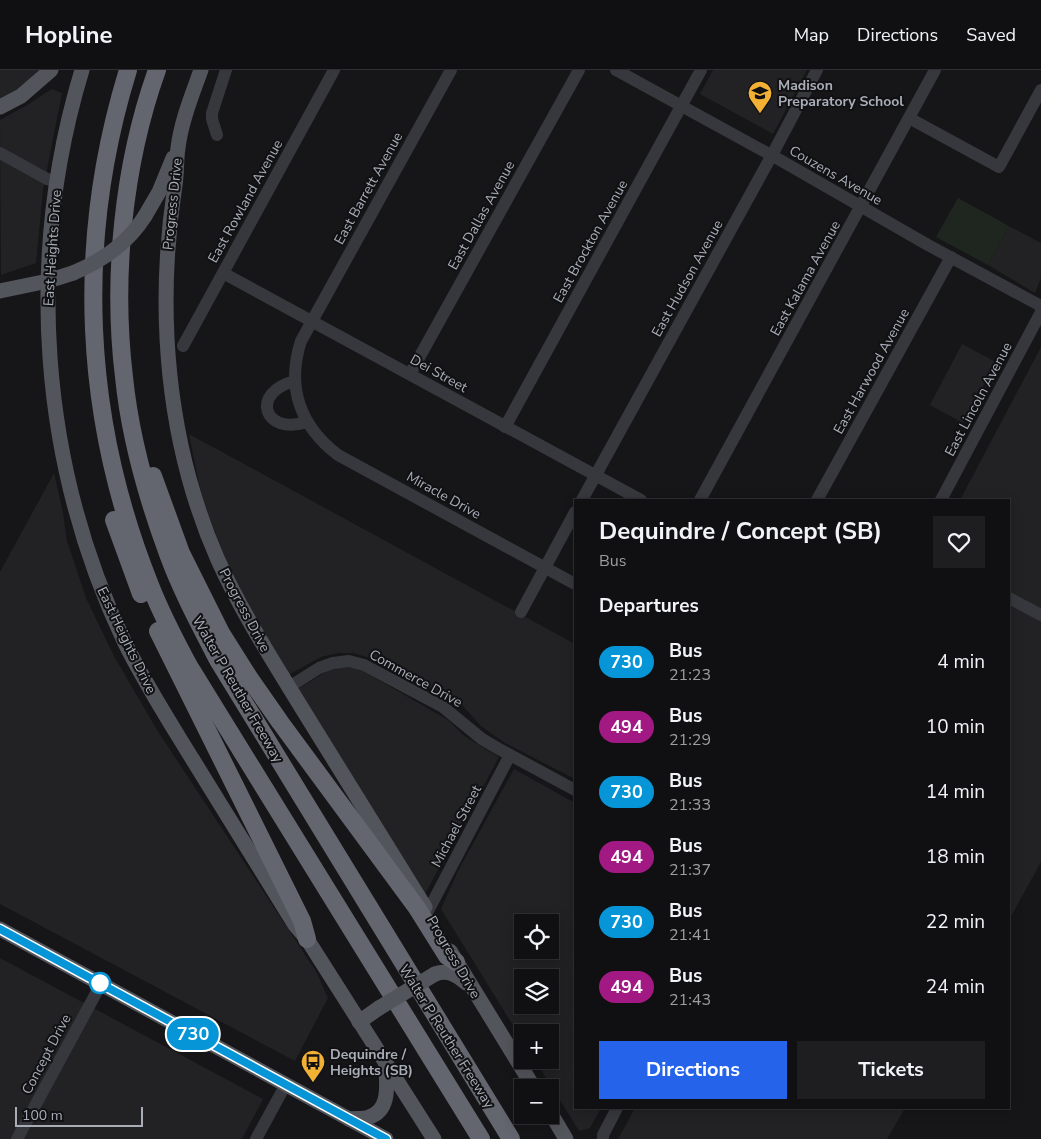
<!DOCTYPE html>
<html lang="en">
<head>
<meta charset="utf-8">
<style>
  :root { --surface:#101012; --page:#1e1e20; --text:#f1f3f6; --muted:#9c9d9f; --line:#303032; --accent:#2563eb }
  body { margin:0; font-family:"Nunito Sans",sans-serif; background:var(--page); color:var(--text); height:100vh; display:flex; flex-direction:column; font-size:19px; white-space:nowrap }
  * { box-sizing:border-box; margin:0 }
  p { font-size:16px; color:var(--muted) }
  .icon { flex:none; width:28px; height:28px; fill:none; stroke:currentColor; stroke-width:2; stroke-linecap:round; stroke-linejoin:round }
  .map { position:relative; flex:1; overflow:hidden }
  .sheet { position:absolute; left:574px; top:429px; width:436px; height:610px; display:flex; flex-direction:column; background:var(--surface); border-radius:0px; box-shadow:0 2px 12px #0003,0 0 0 1px var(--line) }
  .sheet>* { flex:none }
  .badge { padding:0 10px; border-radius:16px; font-size:18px; line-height:32px }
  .tools { position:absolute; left:514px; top:844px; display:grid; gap:10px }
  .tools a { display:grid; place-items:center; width:45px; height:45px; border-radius:0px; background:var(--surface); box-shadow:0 2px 12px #0003,0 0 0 1px var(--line); font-size:25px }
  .scale { position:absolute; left:15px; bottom:12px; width:128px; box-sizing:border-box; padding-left:5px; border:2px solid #a8adb8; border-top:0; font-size:14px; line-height:18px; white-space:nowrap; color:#a8adb8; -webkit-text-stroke:4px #111113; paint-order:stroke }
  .map>.badge { position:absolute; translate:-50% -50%; box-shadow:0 0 0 2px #fff }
  h2 { padding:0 25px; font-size:19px; line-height:45px }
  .round { display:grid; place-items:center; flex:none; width:52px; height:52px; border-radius:0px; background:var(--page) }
  .overview { display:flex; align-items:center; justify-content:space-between; height:85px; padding:0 25px }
  h1 { font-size:24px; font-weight:700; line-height:38px }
  .cta { display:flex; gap:10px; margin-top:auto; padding:10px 25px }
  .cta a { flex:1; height:58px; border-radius:0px; background:var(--accent); color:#fff; font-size:20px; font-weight:700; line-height:58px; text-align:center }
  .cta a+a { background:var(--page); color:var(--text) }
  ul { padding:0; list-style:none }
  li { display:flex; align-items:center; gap:15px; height:65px; padding:0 25px }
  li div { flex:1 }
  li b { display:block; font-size:19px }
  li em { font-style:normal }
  li .badge { min-width:55px; font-weight:700; text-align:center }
  header { display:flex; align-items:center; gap:30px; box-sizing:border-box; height:70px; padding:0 25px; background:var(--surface); border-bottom:1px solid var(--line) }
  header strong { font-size:24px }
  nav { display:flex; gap:28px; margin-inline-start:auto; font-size:18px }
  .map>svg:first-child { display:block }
  .built { fill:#222225; fill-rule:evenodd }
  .green { fill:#1e261f }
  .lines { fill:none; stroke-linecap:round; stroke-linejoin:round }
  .minor { stroke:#37383d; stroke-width:12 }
  .major { stroke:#53555c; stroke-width:15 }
  .highway { stroke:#63666e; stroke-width:18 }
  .major-bridge { stroke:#53555c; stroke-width:15 }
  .line-casing { stroke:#fff; stroke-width:11 }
  .line { stroke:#0696d7; stroke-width:8 }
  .stop-dot { fill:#fff; stroke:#0696d7; stroke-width:2.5 }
  .labels { text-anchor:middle; stroke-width:4; stroke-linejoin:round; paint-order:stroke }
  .poi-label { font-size:14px; font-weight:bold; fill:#a8adb8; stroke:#111113; text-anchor:start }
  .street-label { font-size:14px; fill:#a8adb8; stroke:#111113 }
</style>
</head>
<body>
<header>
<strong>Hopline</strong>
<nav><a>Map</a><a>Directions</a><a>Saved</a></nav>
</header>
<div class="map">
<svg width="1041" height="1069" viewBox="0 0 1041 1069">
  <rect width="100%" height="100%" fill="#161618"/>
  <g class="built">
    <polygon points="0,0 43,0 31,12 0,30"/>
    <polygon points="713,0 807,0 773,64 700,24"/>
    <polygon points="52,19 62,23 43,120 36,193 1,205 0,50 29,34"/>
    <polygon points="1009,156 1041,173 1041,208 1035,223 988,195"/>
    <polygon points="962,274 996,292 963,353 930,335"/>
    <polygon points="1041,277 1041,792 1009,850 1009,430 960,430"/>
    <polygon points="189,364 575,574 575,709 505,673 481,656 463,636 377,590 353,583 338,583 321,587 290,604 285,601 233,507 202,429"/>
    <polygon points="54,403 63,443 67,471 86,528 114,586 157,660 317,903 328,928 295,991 0,834 0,502"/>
    <polygon points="350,597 363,601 448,650 464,666 499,687 425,824 296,620 324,603 337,598"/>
    <path d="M 514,699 L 575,733 L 575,1038 L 601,1038 L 590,1058 L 579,1061 L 535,990 L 550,990 L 550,962 L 522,962 L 522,970 L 441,839 L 458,801 ZM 522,852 L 550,852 L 550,880 L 522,880 ZM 522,908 L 550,908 L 550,935 L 522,935 Z"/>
    <polygon points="0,888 263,1029 242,1069 0,1069"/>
    <polygon points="635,1038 905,1038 887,1069 618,1069"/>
  </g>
  <polygon class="green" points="958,128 1009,156 988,195 936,167"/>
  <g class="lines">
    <g class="minor">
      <path d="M 451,0 L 301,271 C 286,317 300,356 338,385 L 575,514"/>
      <polyline points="616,0 780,90 928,175 1041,236"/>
      <polyline points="909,48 999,97 1041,20"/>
      <polyline points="217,65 212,49 212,43 226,0"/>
      <polyline points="0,83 47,109 57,111"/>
      <polyline points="223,203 641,430"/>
      <polyline points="183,276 334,0"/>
      <polyline points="410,304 579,0"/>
      <path d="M 295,311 C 250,322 263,366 307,352"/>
      <polyline points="505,357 701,0"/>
      <polyline points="582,430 772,85 817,0"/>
      <polyline points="700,430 935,0"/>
      <polyline points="817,430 951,187"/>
      <polyline points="941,430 1041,242"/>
      <polyline points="1009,528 1041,545"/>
      <polyline points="521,542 575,442"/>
      <polyline points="289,617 319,598 333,593 349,591 364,595 443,637 482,669 499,679 575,720"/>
      <polyline points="428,841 510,685"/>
      <polyline points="17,1069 101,914"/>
      <polyline points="256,1069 286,1014"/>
      <polyline points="603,1069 603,1065 617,1038"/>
    </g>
    <g class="major">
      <path d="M 82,0 C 25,188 40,393 124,571 C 144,612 169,651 193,690 C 227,745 261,800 295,855 L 307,869 L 434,1069"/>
      <path d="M 201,0 C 192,25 181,52 178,78 C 176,91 177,103 175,115 C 156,240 166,372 218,490 C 242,543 273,591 303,640 C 344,706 385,772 425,837"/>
      <polyline points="0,37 21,26 51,0"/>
      <polyline points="145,146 159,122 173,88"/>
      <polyline points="0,221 48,211 73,203"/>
      <polyline points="0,859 386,1069"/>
      <polyline points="450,881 534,1018"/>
      <path d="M 435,904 C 448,899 457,905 466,913"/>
      <polyline points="359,952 379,938"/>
      <polyline points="550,1042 566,1069"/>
      <path d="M 349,1049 C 356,1048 363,1049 369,1047 C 392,1040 386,1011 386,994"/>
    </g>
    <g class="highway">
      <path d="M 128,0 C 75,172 83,348 150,515 C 161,543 175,570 189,596 L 481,1069"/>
      <path d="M 157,0 C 123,95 112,208 124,307 C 130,367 147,427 168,484 C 181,520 200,555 218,590 L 511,1069"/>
      <polyline points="153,406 181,483 221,563 250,609 280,652 417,838 447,886 456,892"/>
      <polyline points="114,450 141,524"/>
      <polyline points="158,561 302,851 307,869"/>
    </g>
    <g class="major-bridge">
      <path d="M 73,203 C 102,191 128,173 145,146"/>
      <polyline points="379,938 435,904"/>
    </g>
  </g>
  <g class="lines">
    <defs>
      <polyline id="line" points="0,859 386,1069"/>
    </defs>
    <use href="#line" class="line-casing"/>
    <use href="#line" class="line"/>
  </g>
  <defs>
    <symbol id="school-pin" viewBox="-11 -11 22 30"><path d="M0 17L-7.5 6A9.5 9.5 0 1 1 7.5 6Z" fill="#f2b134" stroke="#111113"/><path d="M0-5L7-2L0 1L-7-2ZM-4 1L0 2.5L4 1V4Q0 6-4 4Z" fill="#111"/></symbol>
    <symbol id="bus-pin" viewBox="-11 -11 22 30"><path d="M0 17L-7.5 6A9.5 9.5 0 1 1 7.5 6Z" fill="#f2b134" stroke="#111113"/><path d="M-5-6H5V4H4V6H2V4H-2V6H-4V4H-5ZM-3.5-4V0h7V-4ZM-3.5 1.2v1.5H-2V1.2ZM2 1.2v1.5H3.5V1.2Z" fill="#111"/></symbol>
  </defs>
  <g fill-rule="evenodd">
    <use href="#school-pin" x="746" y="9" width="28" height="38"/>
    <use href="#bus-pin" x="299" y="978" width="28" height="38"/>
  </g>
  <circle class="stop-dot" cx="100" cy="913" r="10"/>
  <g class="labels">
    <g class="poi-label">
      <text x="778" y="20">Madison<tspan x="778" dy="16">Preparatory School</tspan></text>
      <text x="330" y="989">Dequindre /<tspan x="330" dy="16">Heights (SB)</tspan></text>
    </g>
    <g class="street-label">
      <text transform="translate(836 105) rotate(30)" y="5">Couzens Avenue</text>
      <text transform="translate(368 118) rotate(-61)" y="5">East Barrett Avenue</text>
      <text transform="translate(245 131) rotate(-61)" y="5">East Rowland Avenue</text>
      <text transform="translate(172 134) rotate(-84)" y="5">Progress Drive</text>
      <text transform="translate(481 145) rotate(-61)" y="5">East Dallas Avenue</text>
      <text transform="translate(590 171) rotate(-61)" y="5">East Brockton Avenue</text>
      <text transform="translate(52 178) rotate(-86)" y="5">East Heights Drive</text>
      <text transform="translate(687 208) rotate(-61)" y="5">East Hudson Avenue</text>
      <text transform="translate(805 208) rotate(-61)" y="5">East Kalama Avenue</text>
      <text transform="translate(871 301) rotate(-61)" y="5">East Harwood Avenue</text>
      <text transform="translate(439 303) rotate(29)" y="5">Dei Street</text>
      <text transform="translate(978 329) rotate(-62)" y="5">East Lincoln Avenue</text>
      <text transform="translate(444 425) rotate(29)" y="5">Miracle Drive</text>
      <text transform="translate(245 540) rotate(62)" y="5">Progress Drive</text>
      <text transform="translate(127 570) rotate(64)" y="5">East Heights Drive</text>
      <text transform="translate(416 608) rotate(29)" y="5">Commerce Drive</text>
      <text transform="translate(238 619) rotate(60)" y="5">Walter P Reuther Freeway</text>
      <text transform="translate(456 756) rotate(-62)" y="5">Michael Street</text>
      <text transform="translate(454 887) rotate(60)" y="5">Progress Drive</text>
      <text transform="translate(447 966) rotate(58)" y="5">Walter P Reuther Freeway</text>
      <text transform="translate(46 984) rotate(-62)" y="5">Concept Drive</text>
    </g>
  </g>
</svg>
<div class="tools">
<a><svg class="icon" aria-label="locate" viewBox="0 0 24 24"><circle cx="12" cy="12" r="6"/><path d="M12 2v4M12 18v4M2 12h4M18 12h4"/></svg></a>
<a><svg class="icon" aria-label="layers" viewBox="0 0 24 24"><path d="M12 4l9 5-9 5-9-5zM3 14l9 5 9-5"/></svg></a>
<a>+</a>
<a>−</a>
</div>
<div class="scale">100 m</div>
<b class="badge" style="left:193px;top:964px;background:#0696d7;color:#fff">730</b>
<section class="sheet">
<div class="overview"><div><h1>Dequindre / Concept (SB)</h1><p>Bus</p></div><a class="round"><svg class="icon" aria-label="heart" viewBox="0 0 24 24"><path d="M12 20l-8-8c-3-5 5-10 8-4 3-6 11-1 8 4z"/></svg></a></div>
<h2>Departures</h2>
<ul>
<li><span class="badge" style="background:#0696d7;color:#fff">730</span><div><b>Bus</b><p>21:23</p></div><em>4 min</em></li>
<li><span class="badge" style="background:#a31984;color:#fff">494</span><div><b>Bus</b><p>21:29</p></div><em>10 min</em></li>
<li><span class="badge" style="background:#0696d7;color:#fff">730</span><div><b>Bus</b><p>21:33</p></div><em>14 min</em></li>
<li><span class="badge" style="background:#a31984;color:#fff">494</span><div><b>Bus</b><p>21:37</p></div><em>18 min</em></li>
<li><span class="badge" style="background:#0696d7;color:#fff">730</span><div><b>Bus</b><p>21:41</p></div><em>22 min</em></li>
<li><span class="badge" style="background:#a31984;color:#fff">494</span><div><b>Bus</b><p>21:43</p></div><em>24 min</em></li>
</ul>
<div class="cta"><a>Directions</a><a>Tickets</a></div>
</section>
</div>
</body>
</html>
